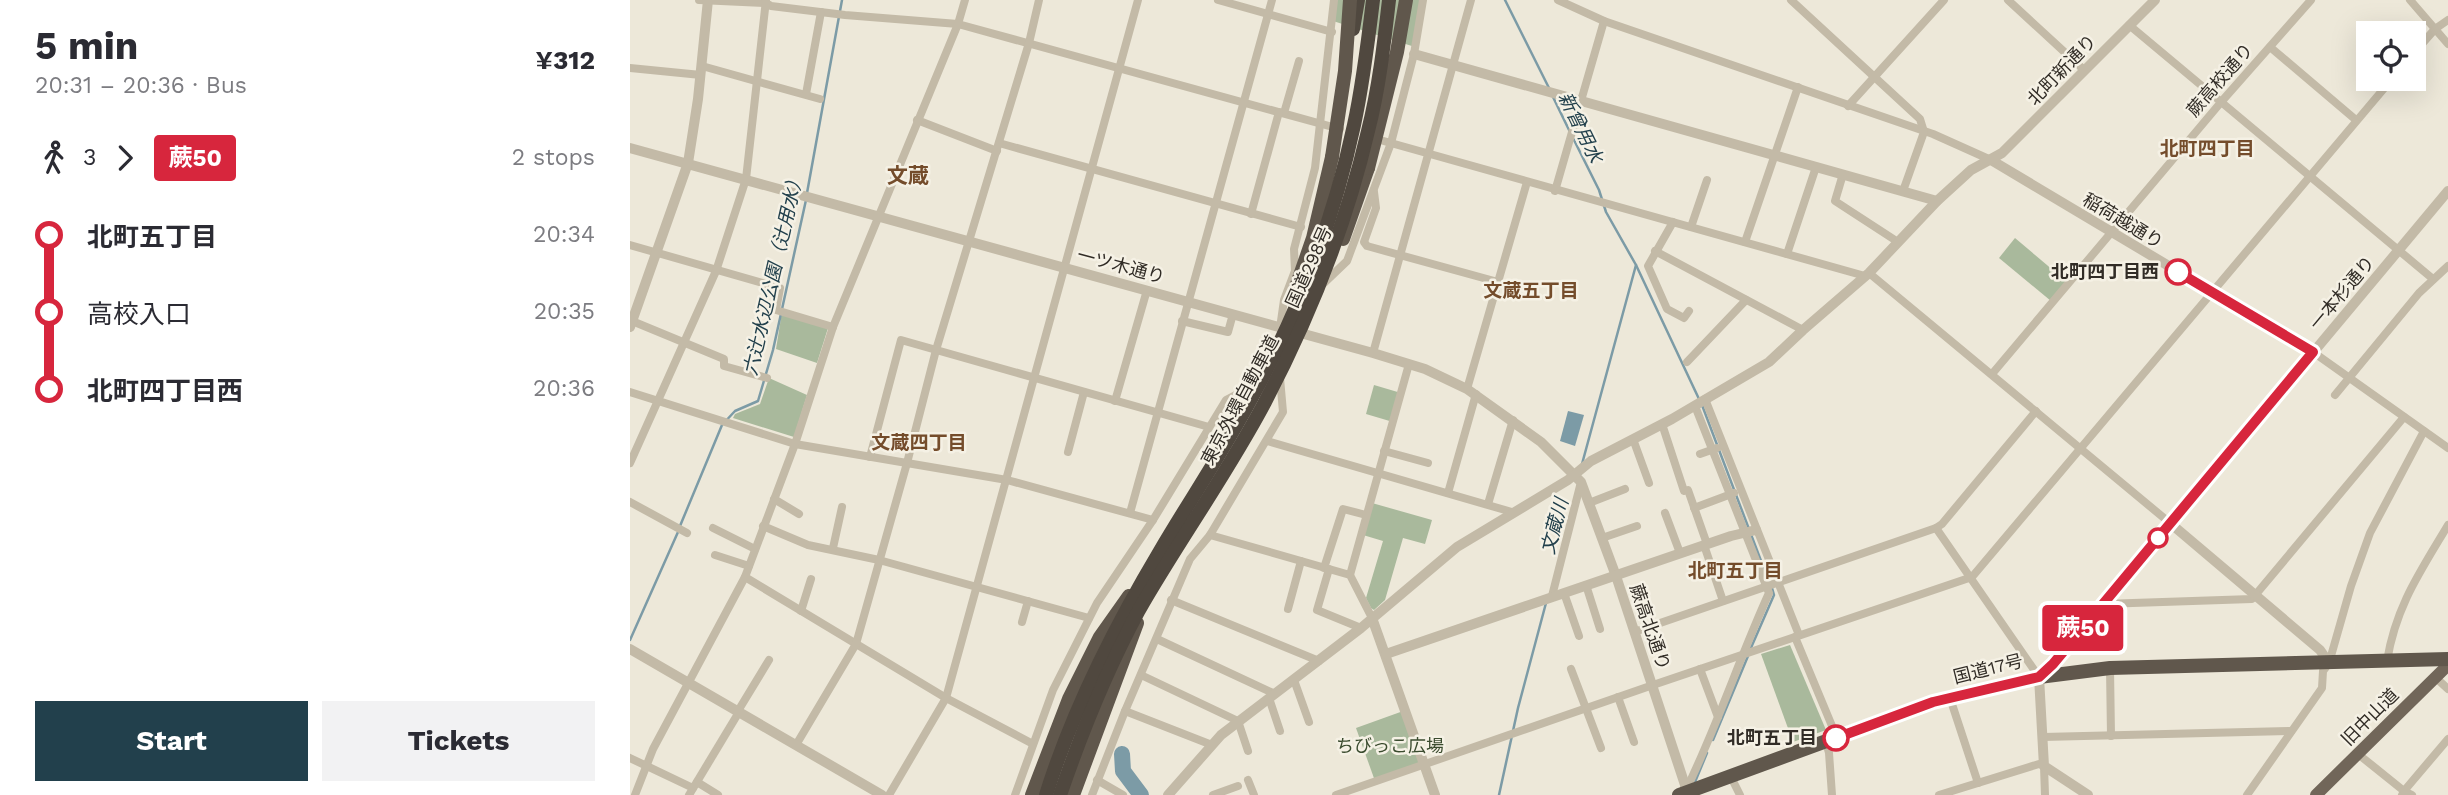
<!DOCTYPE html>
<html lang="en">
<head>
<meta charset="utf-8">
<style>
  :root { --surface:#fff; --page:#f2f2f3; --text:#2b2b33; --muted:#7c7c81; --accent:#22404c }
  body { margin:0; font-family:"Work Sans","Noto Sans JP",sans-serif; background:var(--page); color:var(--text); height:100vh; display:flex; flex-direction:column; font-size:26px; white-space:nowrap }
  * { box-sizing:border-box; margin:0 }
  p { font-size:23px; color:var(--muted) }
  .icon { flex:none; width:38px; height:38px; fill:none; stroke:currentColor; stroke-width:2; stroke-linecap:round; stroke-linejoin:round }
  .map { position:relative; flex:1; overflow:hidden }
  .sheet { display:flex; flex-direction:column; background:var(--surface); width:630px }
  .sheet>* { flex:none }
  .badge { padding:0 14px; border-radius:5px; font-size:24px; line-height:46px }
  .controls { position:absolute; left:1726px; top:21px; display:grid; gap:14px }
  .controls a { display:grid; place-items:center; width:70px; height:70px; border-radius:0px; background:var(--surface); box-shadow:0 7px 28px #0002; font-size:35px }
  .map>.badge { position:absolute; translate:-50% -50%; box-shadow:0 0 0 4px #fff }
  .legs { display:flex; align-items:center; gap:10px; height:77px; padding:0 35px; font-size:23px }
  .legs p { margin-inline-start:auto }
  .overview { display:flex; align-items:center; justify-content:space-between; height:119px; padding:0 35px }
  h1 { font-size:38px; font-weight:700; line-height:52px }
  .button { display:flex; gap:14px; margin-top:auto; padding:14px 35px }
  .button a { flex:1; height:80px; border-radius:0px; background:var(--accent); color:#fff; font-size:28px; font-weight:700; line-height:80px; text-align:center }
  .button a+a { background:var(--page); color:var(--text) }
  ul { padding:0 35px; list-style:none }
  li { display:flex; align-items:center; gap:24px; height:77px; font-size:26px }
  li i { display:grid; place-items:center; width:10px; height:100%; margin:0 9px; background:currentColor }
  li i::after { content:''; width:18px; height:18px; margin:-9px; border:5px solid; border-radius:50%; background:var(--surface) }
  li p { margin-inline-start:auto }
  li:first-child i { background:linear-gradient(#0000 50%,currentColor 0) }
  li:last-child i { background:linear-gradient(currentColor 50%,#0000 0) }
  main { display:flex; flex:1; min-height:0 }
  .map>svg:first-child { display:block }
  .green { fill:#a9b99c }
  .water { fill:#7c9ba6 }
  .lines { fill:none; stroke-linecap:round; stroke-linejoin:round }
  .stream { stroke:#7c9ba6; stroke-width:2.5 }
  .river { stroke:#7c9ba6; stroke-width:16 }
  .minor { stroke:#c3baa7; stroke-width:8 }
  .tertiary { stroke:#c3baa7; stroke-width:10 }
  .primary { stroke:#716659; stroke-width:12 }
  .trunk { stroke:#60574c; stroke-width:14 }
  .motorway { stroke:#50483f; stroke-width:14 }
  .trunk-bridge { stroke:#60574c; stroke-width:14 }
  .motorway-bridge { stroke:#50483f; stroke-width:14 }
  .line-1-casing { stroke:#fff; stroke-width:16 }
  .line-1 { stroke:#d7263d; stroke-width:10 }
  .stop-1-dot { fill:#fff; stroke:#d7263d; stroke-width:3.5 }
  .labels { text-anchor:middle; stroke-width:5; stroke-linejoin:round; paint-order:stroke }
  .street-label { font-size:18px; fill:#312c26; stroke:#f5f1e5 }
  .stop-label { font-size:18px; font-weight:bold; fill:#312c26; stroke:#f5f1e5; text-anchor:end }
  .park-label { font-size:18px; fill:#3a4b2e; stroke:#f5f1e5 }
  .water-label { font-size:19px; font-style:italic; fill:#22404c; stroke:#f5f1e5 }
  .neighbourhood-label { font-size:19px; font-weight:bold; fill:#744c2b; stroke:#f5f1e5 }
  .quarter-label { font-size:21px; font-weight:bold; fill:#744c2b; stroke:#f5f1e5 }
</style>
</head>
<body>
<main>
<section class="sheet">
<div class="overview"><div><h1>5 min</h1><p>20:31 – 20:36 · Bus</p></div><b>¥312</b></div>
<div class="legs"><svg class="icon" aria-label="walk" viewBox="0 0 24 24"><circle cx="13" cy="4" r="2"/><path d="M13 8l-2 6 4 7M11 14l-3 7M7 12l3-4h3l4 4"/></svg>3<svg class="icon" aria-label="forward" viewBox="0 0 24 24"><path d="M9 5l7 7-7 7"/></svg><b class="badge" style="background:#d7263d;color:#fff">蕨50</b><p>2 stops</p></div>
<ul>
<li><i style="color:#d7263d"></i><b>北町五丁目</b><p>20:34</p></li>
<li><i style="color:#d7263d"></i><span>高校入口</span><p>20:35</p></li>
<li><i style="color:#d7263d"></i><b>北町四丁目西</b><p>20:36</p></li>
</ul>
<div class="button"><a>Start</a><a>Tickets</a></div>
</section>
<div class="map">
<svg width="1818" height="795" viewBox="0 0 1818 795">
  <rect width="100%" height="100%" fill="#ede8d9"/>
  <g class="green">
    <polygon points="704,0 792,0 785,47 703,21"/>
    <polygon points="1385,238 1437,282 1421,301 1369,258"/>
    <polygon points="152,312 198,328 187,363 146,349"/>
    <polygon points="139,378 177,395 164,437 103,418 105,414 130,404"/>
    <polygon points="744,385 771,393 763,422 736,414"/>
    <polygon points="742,503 802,520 795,544 773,538 755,600 744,610 741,608 736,598 753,541 733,535"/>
    <polygon points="1160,645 1196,730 1163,742 1131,654"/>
    <polygon points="776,710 795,764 745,781 726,728"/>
  </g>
  <polygon class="water" points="938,411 954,415 945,446 930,441"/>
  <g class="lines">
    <g class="stream">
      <polyline points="875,0 919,88"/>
      <polyline points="923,97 940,132"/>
      <polyline points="943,138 969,190 976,212 1006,265 1069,399"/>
      <polyline points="177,193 212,0"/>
      <polyline points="1072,405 1139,582"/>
      <polyline points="952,464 1006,265"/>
      <polyline points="50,526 92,425 105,411 128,401 143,350 176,200"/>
      <polyline points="0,640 48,532"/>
      <polyline points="1120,650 1144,595 1142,588"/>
      <polyline points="1083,740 1118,656"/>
      <polyline points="1065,782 1077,753"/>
      <polyline points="869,795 888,708 916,603"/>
    </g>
    <polyline class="river" points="492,754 493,771 511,795"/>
    <g class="minor">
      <polyline points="69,0 136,3 141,6 215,15 328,24 710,129"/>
      <polyline points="588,0 702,32"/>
      <polyline points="928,0 974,21 1303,134 1361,160"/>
      <polyline points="1161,0 1290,119 1294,132 1273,191"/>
      <polyline points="1378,0 1454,70"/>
      <polyline points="1780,0 1818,44"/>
      <polyline points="1499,25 1803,279"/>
      <polyline points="1640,47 1726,120"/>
      <polyline points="1783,54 1805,29 1818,20"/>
      <polyline points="72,66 190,99"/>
      <polyline points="0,68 71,75"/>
      <polyline points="176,94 191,12"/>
      <polyline points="1218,106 1314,0"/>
      <polyline points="654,113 669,61"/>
      <polyline points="287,120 367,151"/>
      <polyline points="743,138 1235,276"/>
      <polyline points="369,143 671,227"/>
      <polyline points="1213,174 1205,201 1268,242"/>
      <polyline points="925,191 974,21"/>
      <polyline points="744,192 746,208 734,242 737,246 868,282"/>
      <polyline points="621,214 649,112"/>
      <polyline points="1043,222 1018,266 1037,309 1054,318 1059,311"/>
      <polyline points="1061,227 1077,180"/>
      <polyline points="1115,242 1168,87"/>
      <polyline points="0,245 150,288 146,310 203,327"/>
      <polyline points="1025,251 1173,330"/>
      <polyline points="1157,254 1186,167"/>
      <polyline points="1239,273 1540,523"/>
      <polyline points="694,283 717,261 761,143 784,54 793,0"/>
      <polyline points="2,321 94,359 94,366 137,378"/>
      <polyline points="552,321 598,332 603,314"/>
      <polyline points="650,328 654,300 665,271 664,249 685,168 704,0"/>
      <polyline points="1683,352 1818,448"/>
      <polyline points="743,353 841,0"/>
      <polyline points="1057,362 1116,300"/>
      <polyline points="1362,374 1592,101 1681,0"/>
      <polyline points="837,389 897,182"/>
      <polyline points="0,392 165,444 377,480 523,520"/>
      <polyline points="1705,395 1789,293 1818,266"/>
      <polyline points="1075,399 1169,635"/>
      <polyline points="485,401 517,290"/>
      <polyline points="1032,424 1054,491"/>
      <polyline points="1003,439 1019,483"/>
      <polyline points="637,441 882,512"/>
      <polyline points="754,451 798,463"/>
      <polyline points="438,452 454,392"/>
      <polyline points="1070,454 1087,448"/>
      <polyline points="240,457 271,340 579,427"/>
      <polyline points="0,463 86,271 116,179 136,0"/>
      <polyline points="1058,490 1077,544"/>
      <polyline points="818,493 846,394"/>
      <polyline points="144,499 169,514"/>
      <polyline points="0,502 57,533"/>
      <polyline points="959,503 995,489"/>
      <polyline points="858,504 883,420"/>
      <polyline points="1064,508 1104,493"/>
      <polyline points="500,513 642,0"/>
      <polyline points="1035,513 1050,553"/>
      <polyline points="133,526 178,545 249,560 459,618"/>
      <polyline points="83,528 125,549"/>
      <polyline points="1306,528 1409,677"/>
      <polyline points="580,535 720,575 742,618"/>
      <polyline points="972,538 1007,526"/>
      <polyline points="1074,545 1093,601"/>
      <polyline points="203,548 212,507"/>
      <polyline points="85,555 119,566"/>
      <polyline points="694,568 713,509 736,515"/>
      <polyline points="699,569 687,610 731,628"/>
      <polyline points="720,575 779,364"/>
      <polyline points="115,577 316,698 403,744"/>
      <polyline points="956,585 970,629"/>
      <polyline points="934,593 949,636"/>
      <polyline points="922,596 951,482"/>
      <polyline points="541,600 689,661"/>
      <polyline points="1473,604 1622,599 1774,417"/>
      <polyline points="658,609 671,561"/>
      <polyline points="171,611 181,579"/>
      <polyline points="392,622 398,601"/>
      <polyline points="1004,632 1306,528 1312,524 1406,411"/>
      <polyline points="1165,637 1207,738"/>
      <polyline points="527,639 645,694"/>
      <path d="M 1757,661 C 1766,606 1790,572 1818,525"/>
      <polyline points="1480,668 1481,736"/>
      <polyline points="941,669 971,748"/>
      <polyline points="1070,669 1088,717"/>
      <polyline points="511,675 608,721 618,751"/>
      <polyline points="1805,677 1818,689"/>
      <polyline points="664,680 679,722"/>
      <polyline points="988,697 1004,742"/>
      <polyline points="639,698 650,731"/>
      <polyline points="1320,698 1348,783"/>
      <polyline points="108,711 139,660"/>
      <polyline points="495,711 582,745"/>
      <polyline points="1413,737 1661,731"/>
      <polyline points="1196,742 1199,753 1202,795"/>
      <polyline points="166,745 226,644 277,463 306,350 399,43 409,0"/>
      <polyline points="1728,754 1774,791 1772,795"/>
      <polyline points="0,758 63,788"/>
      <polyline points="1101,777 1110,795"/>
      <polyline points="467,780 493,795"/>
      <polyline points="618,780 624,795"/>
      <polyline points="67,782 88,795"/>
      <path d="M 1055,792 C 1087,727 1109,659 1139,593 L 1065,406"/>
      <polyline points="5,795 23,749 115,577 165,444 203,327 328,24 335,0"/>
      <polyline points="59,795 109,712"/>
      <polyline points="259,795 316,698 508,0"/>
      <polyline points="385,795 423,690 467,603 523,520 596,400 621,387"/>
      <polyline points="462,795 495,711 560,559 580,535 653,412 650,378"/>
      <polyline points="583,795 608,786"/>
      <polyline points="706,795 1023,685 1342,577 1762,79"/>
      <polyline points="1309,795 1409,764 1414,766 1415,795"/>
      <polyline points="1617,795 1692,688 1693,671 1699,663 1721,586 1740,533 1794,431"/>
      <polyline points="1782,795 1774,791 1818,739"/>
    </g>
    <g class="tertiary">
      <polyline points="784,54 1307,201"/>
      <polyline points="0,148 743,353 795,369 837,389 911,442 951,482 986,576 1055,785 1055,792"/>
      <polyline points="1361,160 1683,352"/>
      <polyline points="0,327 58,163 68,99 78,0"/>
      <polyline points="1540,523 1690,650 1699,663"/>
      <polyline points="742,618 805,795"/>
      <polyline points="0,649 252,795"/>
      <polyline points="756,654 1101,536 1126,530"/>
      <polyline points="538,795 591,735 731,628 827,547 938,480 961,461 1042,419 1139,362 1173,330 1239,273 1307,201 1341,170 1372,153 1525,0"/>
      <polyline points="1458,795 1414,766 1409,677 1423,664 1818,191"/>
    </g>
    <polyline class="primary" points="1686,795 1818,665"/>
    <g class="trunk">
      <polyline points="713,239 738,168"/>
      <polyline points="665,290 683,238 702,157"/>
      <polyline points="402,795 439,699 470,637 499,596"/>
      <polyline points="443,795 507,623"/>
      <polyline points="1049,795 1303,702 1409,677 1480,668 1818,659"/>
    </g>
    <polyline class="motorway" points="723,29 728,0"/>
    <g class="trunk-bridge">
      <polyline points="702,157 715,71 720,0"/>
      <polyline points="738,168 767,52 776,0"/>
    </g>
    <g class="motorway-bridge">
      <path d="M 416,795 C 443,709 484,628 530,551 C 560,500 594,450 622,397 C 668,313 704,219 724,125 C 733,84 738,42 743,0"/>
      <path d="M 430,795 C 452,731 477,669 509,610 C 549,540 597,474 635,402 C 680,316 716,225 738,131 C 749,88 754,44 759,0"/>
    </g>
  </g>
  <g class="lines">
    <defs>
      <polyline id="line-1" points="1206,738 1303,702 1409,677 1423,664 1683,352 1548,272"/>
    </defs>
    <use href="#line-1" class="line-1-casing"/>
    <use href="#line-1" class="line-1"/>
  </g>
  <g class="stop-1-dot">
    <circle cx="1548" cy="272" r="12"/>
    <circle cx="1528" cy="538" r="9"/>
    <circle cx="1206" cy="738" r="12"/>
  </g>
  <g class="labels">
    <g class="street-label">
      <text transform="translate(1432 70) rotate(-46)" y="6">北町新通り</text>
      <text transform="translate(1590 80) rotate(-49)" y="6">蕨高校通り</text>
      <text transform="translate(1493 221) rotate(31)" y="6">稲荷越通り</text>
      <text transform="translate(491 266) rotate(15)" y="6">一ツ木通り</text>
      <text transform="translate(679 267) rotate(-66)" y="6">国道298号</text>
      <text transform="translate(1712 293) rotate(-50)" y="6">一本杉通り</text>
      <text transform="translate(610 400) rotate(-62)" y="6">東京外環自動車道</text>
      <text transform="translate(1020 627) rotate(71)" y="6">蕨高北通り</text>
      <text transform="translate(1358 669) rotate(-14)" y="6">国道17号</text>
      <text transform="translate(1740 717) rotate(-45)" y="6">旧中山道</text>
    </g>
    <g class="stop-label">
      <text x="1529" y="278">北町四丁目西</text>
      <text x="1187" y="744">北町五丁目</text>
    </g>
    <g class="park-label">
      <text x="760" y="752">ちびっこ広場</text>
    </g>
    <g class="water-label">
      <text transform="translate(951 127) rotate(64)" y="7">新曾用水</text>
      <text transform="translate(143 273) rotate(-77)" y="7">六辻水辺公園（辻用水）</text>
      <text transform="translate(924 526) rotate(-75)" y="7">文蔵川</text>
    </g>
    <g class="neighbourhood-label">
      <text x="1577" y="155">北町四丁目</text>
      <text x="901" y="297">文蔵五丁目</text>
      <text x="289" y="449">文蔵四丁目</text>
      <text x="1105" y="577">北町五丁目</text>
    </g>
    <g class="quarter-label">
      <text x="278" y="183">文蔵</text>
    </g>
  </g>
</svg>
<div class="controls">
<a><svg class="icon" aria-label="locate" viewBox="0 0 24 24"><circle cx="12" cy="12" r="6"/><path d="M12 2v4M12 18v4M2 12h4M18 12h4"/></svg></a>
</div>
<b class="badge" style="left:1453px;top:628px;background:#d7263d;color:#fff">蕨50</b>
</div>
</main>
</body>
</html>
